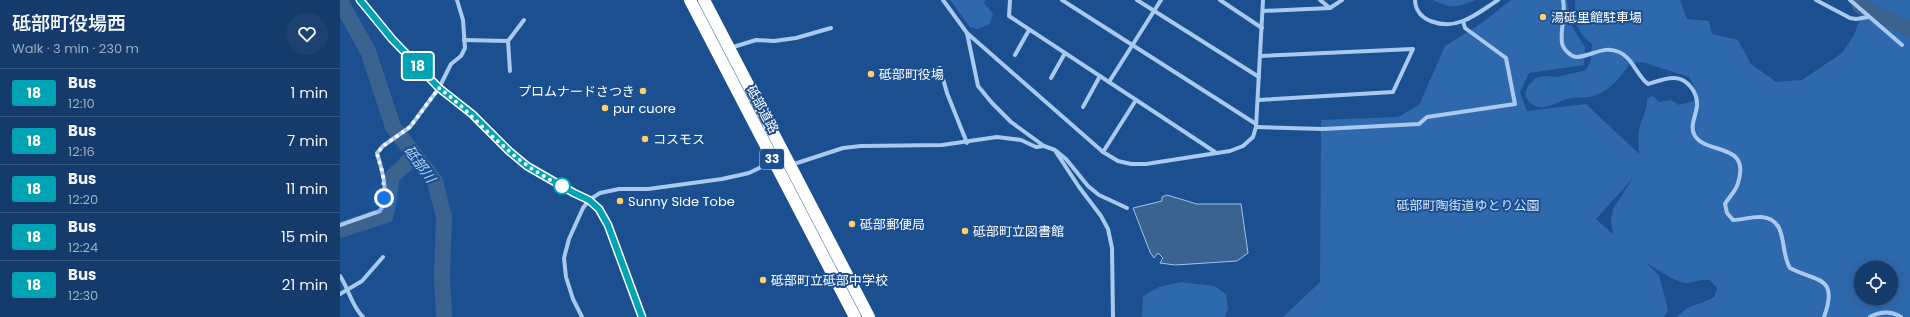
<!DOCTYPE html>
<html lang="en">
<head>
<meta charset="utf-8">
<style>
  :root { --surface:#143b6b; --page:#1d4271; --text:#f1f3f6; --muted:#9dadc1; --line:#33557e }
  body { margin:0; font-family:Poppins,"Noto Sans JP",sans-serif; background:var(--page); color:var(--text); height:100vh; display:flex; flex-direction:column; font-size:15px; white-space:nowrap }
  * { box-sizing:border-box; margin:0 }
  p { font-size:13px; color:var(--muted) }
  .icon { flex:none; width:22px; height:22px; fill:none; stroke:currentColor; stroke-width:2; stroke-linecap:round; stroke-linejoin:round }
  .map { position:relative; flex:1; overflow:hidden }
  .drawer { display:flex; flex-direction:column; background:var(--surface); width:340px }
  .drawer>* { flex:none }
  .badge { padding:0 8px; border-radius:3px; font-size:14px; line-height:26px }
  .buttons { position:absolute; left:1514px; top:261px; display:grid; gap:8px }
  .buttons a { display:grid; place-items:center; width:44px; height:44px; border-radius:50%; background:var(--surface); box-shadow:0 2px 10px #0003,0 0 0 1px var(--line); font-size:20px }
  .you { position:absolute; width:20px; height:20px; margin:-10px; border:3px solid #fff; border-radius:50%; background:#1a73e8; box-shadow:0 0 0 6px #1a73e833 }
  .map>.badge { position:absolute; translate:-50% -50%; box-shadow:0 0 0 2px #fff }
  .round { display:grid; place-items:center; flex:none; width:42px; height:42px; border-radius:21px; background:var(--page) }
  .head { display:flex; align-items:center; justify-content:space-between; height:68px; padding:0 12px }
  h1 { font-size:19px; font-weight:600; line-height:30px }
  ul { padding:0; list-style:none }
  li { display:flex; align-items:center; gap:12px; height:48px; padding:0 12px; border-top:1px solid var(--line) }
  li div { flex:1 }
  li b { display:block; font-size:15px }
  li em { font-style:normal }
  li .badge { min-width:44px; font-weight:700; text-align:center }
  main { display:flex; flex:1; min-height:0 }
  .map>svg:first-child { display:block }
  .green { fill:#2e69ad; fill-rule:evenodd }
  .water { fill:#3c6290; stroke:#9cc4f0 }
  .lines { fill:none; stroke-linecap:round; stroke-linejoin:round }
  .river { stroke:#3c6290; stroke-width:16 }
  .street { stroke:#a9c9ee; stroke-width:4 }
  .secondary { stroke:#d6e6fa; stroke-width:8 }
  .highway { stroke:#fff; stroke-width:12 }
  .line-casing { stroke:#fff; stroke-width:9 }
  .line { stroke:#00a3b4; stroke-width:6 }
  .walk { stroke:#fff; stroke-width:4; stroke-dasharray:0 7.2 }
  .poi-dot { fill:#ffd166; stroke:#1b4f8f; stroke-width:1.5 }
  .stop-dot { fill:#fff; stroke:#00a3b4; stroke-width:2 }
  .labels { text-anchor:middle; stroke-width:4; stroke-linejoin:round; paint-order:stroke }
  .shield { fill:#1b4f8f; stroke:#bbcadd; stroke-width:1 }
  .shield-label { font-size:12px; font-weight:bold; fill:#fff }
  .poi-label { font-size:13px; fill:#fff; stroke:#1b4f8f; text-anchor:start }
  .street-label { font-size:13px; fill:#fff; stroke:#1b4f8f }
  .park-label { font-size:13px; fill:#cfe3fa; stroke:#1b4f8f }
  .water-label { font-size:14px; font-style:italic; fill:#b5d3f5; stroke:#1b4f8f }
</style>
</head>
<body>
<main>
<section class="drawer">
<div class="head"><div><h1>砥部町役場西</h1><p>Walk · 3 min · 230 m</p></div><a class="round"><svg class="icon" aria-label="heart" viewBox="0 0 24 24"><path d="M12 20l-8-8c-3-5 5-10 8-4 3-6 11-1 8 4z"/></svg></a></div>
<ul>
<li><span class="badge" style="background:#00a3b4;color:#fff">18</span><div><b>Bus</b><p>12:10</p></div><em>1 min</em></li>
<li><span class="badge" style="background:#00a3b4;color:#fff">18</span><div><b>Bus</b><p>12:16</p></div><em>7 min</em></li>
<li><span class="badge" style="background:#00a3b4;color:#fff">18</span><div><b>Bus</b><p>12:20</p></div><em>11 min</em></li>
<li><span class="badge" style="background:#00a3b4;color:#fff">18</span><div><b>Bus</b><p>12:24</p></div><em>15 min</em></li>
<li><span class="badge" style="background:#00a3b4;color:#fff">18</span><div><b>Bus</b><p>12:30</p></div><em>21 min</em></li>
</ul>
</section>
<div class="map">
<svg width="1570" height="317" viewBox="0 0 1570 317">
  <rect width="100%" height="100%" fill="#1b4f8f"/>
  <g class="green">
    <polygon points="610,0 645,0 644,3 653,14 650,24 638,29 630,27"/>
    <path d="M 1093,0 L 1135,0 C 1118,8 1110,9 1093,0 Z"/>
    <path d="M 1171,0 L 1227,0 L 1231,25 L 1245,47 L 1244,65 L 1189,73 L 1180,92 L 1187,111 L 1246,104 L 1299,154 C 1299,146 1298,139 1299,131 C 1301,119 1308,110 1307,98 L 1313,96 L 1319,102 L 1331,100 L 1339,105 L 1354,101 L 1354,86 L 1349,77 L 1302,62 L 1290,63 C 1281,77 1267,95 1248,97 C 1242,98 1233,97 1227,99 C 1212,104 1194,117 1185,94 L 1188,86 L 1196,78 L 1204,76 L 1218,77 L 1246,70 L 1251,61 L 1252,44 C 1234,29 1236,22 1235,0 L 1340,0 L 1347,19 L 1369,21 L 1372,34 L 1398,40 L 1411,64 L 1436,82 L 1462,80 L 1502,53 L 1514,35 L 1527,0 L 1570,0 L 1570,317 L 1337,317 C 1351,302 1358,307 1374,297 L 1377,288 L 1370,280 C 1360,279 1355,283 1346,283 C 1335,282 1316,268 1306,263 L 1319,275 L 1328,310 L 1324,317 L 943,317 L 980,282 L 981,120 L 1058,117 L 1079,105 L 1105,46 L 1139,25 ZM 1293,178 L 1273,209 L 1271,220 L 1273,234 L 1256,219 ZM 1521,268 L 1551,268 L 1551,298 L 1521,298 Z"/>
    <polygon points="841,282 874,286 886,294 888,308 885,317 802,317 803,296 819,287"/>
  </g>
  <polygon class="water" points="827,195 857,204 901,204 908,253 897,261 835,265 820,263 823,258 818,253 814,258 810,252 793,208 822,201 822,197"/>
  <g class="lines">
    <g class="river">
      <polyline points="0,1 28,51 53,127 95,181 104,217 102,277 104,317"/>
      <polyline points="1520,6 1570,29"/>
      <polyline points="0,230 46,215 52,177 75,155"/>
    </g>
    <g class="street">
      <polyline points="603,0 627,33 763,152 778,161 791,164 806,164 890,151 903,146 913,137 916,127 923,0"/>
      <polyline points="670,0 669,16 875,152"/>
      <polyline points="722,0 916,124"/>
      <polyline points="797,0 919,77"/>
      <polyline points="880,0 922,28"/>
      <polyline points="980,0 990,8 1002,0"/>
      <path d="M 1075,0 C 1076,23 1105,28 1123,21 C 1136,16 1147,7 1158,0"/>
      <path d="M 1223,0 C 1226,14 1220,29 1222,43 C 1223,49 1231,57 1237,57 C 1252,56 1264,45 1279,52 C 1292,57 1297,76 1308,84 C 1315,82 1327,77 1335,78 C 1348,79 1358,93 1357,106 C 1356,116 1349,127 1355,136 C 1367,155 1411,142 1398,183 C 1396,191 1389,197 1385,204 L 1387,213 L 1393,220 C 1403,220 1412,216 1422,217 C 1449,220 1439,250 1450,268 C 1477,282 1499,276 1484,317"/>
      <polyline points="1476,0 1510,18 1516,19 1528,17"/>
      <polyline points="1510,0 1562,45"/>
      <polyline points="923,11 990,8"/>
      <polyline points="627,33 638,86 652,103 671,122 704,146 715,150 726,159 748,186 759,195 787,208"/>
      <polyline points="124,40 168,41 170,71"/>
      <polyline points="168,41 184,20"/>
      <polyline points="390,48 416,40 434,41 456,38 491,28"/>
      <polyline points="675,55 689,30"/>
      <polyline points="581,74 600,68 607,93 627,143"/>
      <polyline points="711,78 725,53"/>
      <polyline points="769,82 821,0"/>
      <polyline points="918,100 1053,92 1073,49 920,56"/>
      <polyline points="743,107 760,76"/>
      <polyline points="916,127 983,129 1079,124 1087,117 1175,104 1166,58 1125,28 1123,21"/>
      <polyline points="716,152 739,187 761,216 768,229 772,248 773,317"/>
      <polyline points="763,152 796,100"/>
      <path d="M 0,225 L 40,211 C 50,195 42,170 37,153 L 43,146 L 70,127 L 99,88 L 111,64 L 121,56 L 125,48 L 123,20 L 117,0"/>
      <path d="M 0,276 C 9,289 11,305 23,317"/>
      <polyline points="0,294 22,281 43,257"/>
      <polyline points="242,317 233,299 226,277 224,258 229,239 243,208 249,200 260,193 279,189 308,189 382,179 409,173 434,161 451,165 503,148 521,146 602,145 657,137 681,140 696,147 704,146"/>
      <path d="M 1530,317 C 1540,311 1552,311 1561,317"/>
    </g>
    <polyline class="secondary" points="20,0 52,39 99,88 132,114 169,151 187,166 234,193 249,200 259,209 268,225 302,317"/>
    <g class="highway">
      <polyline points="350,0 515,317"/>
      <polyline points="364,0 529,317"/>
    </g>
  </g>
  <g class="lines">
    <defs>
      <polyline id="line" points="20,0 52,39 99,88 132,114 169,151 187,166 234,193 249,200 259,209 268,225 302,317"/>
    </defs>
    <use href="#line" class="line-casing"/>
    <use href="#line" class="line"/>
    <path class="walk" d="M 44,198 L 43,174 L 37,154 L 43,146 L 70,127 L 99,88 C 125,107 145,131 170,152 C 186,166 204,177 222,186"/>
  </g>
  <g class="poi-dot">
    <circle cx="1203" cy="17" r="4"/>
    <circle cx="531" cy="74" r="4"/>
    <circle cx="303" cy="91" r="4"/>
    <circle cx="265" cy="108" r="4"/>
    <circle cx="305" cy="139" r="4"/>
    <circle cx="280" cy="201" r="4"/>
    <circle cx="512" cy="224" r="4"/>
    <circle cx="625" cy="231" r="4"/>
    <circle cx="423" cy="280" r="4"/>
  </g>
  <circle class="stop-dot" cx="222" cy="186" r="8"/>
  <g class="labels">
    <rect class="shield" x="420" y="149" width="24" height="20" rx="3"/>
    <g class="shield-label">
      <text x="432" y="163">33</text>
    </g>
    <g class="poi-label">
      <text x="1211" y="22">湯砥里館駐車場</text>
      <text x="539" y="79">砥部町役場</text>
      <text x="295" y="96" text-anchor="end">プロムナードさつき</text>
      <text x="273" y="113">pur cuore</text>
      <text x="313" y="144">コスモス</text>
      <text x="288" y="206">Sunny Side Tobe</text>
      <text x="520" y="229">砥部郵便局</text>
      <text x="633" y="236">砥部町立図書館</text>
      <text x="431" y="285">砥部町立砥部中学校</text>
    </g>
    <g class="street-label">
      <text transform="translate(423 109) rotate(62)" y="5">砥部道路</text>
    </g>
    <g class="park-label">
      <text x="1128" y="210">砥部町陶街道ゆとり公園</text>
    </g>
    <g class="water-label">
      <text transform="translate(80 164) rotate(54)" y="5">砥部川</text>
    </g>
  </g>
</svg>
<div class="buttons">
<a><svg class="icon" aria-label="locate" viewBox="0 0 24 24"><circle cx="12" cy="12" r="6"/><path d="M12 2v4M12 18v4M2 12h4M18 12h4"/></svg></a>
</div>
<div class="you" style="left:44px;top:198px"></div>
<b class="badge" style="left:78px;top:66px;background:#00a3b4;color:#fff">18</b>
</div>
</main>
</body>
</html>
